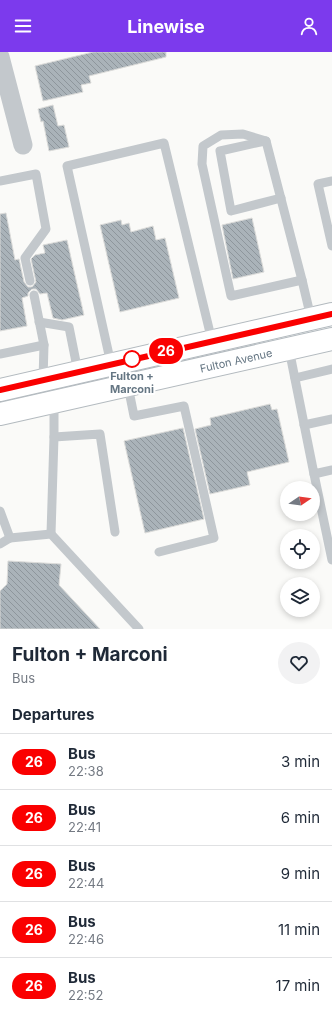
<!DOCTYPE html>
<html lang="en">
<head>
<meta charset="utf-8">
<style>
  :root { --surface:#fff; --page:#f2f2f3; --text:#1f2937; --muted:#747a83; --line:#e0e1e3; --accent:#7c3aed }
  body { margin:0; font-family:Inter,sans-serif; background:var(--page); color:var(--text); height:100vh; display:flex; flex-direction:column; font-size:15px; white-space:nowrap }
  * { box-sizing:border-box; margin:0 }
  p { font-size:13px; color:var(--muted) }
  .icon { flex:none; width:22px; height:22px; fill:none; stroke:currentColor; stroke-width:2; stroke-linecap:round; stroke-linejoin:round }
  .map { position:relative; height:577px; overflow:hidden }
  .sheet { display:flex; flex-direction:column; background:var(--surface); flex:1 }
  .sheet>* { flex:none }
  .badge { padding:0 8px; border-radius:13px; font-size:14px; line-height:26px }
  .needle { width:26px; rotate:77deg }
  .buttons { position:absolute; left:280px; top:429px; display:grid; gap:8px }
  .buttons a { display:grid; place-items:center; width:40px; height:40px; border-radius:50%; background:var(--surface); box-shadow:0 2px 6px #0003; font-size:20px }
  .map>.badge { position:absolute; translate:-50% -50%; box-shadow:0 0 0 2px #fff }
  h2 { padding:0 12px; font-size:15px; line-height:36px }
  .round { display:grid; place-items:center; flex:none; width:42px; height:42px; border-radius:21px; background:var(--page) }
  .overview { display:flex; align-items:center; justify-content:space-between; height:68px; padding:0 12px }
  h1 { font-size:19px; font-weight:700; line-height:30px }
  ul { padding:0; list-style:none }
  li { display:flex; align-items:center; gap:12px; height:56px; padding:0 12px; border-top:1px solid var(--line) }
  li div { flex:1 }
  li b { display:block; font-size:15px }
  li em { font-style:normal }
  li .badge { min-width:44px; font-weight:700; text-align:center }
  header { display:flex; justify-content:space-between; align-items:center; height:52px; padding:0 12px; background:var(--accent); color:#fff; font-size:18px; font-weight:700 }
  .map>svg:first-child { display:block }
  .building { fill:url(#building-back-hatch); stroke:#dcdcda }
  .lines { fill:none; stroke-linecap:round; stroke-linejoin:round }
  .secondary-casing { stroke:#b3babf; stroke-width:24 }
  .lane { stroke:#c3c8cc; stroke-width:9 }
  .street { stroke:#c3c8cc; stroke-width:19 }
  .secondary { stroke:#fff; stroke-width:22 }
  .line-casing { stroke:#fff; stroke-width:9 }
  .line { stroke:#fa0000; stroke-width:6 }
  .stop-dot { fill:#fff; stroke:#fa0000; stroke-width:2 }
  .labels { text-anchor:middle; stroke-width:4; stroke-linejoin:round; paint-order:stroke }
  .street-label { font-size:11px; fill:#657683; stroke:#fff }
  .stop-label { font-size:11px; font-weight:bold; fill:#657683; stroke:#fff }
</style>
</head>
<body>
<header><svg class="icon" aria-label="menu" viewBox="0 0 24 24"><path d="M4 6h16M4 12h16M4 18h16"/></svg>Linewise<svg class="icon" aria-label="person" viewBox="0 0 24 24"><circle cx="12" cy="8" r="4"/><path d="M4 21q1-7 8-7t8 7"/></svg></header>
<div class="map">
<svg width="332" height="577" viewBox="0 0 332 577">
  <defs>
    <pattern id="building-back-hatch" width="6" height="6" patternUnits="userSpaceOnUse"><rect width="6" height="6" fill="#aab3b9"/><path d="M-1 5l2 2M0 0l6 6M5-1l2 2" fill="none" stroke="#8e969c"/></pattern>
  </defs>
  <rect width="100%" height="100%" fill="#fafaf8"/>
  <g class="building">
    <polygon points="93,0 166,0 166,5 89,24 91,31 81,33 83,40 43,49 35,14"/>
    <polygon points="53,53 58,74 64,73 69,95 49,99 43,69 41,70 38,57"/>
    <polygon points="6,161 15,208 19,207 24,230 28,235 32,235 36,230 31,207 35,203 45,201 43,193 67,188 84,263 62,268 53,266 47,241 40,242 36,237 32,237 28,241 28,244 22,246 27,274 0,279 0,162"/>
    <polygon points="252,166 264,220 233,227 222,173"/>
    <polygon points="121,168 122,173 129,171 131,180 153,174 156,188 165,186 179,246 120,260 100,173"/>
    <polygon points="270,352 272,358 277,357 289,410 247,420 250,433 210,442 195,377 211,373 210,366"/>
    <polygon points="183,376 204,467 145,481 124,389"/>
    <polygon points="8,509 61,512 59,533 100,577 0,577 0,539 7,532"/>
  </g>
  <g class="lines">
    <defs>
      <g id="secondary">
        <polyline points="0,338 332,262"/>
        <path id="s1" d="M 0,362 L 332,287"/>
      </g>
    </defs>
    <use href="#secondary" class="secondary-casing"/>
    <g class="lane">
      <polyline points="265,89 220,99 231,159 281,146"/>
      <polyline points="266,89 243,82 221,83 203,94 202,112 231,244 302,228"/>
      <polyline points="266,89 302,228 311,266"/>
      <polyline points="0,129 36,122 46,177 25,206 30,229"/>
      <polyline points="332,129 318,132 332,194"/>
      <polyline points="34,243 44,293 43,328"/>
      <polyline points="39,270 69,275 78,320"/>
      <polyline points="289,297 314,422 332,418"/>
      <polyline points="0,302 44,293"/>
      <polyline points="111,312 67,114 164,91 212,289"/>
      <polyline points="295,326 332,317"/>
      <polyline points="128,334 134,364 184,354 214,486 159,500"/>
      <polyline points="304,373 332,367"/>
      <polyline points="54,385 100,382 115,480"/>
      <polyline points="314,422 332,508"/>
      <polyline points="0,459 10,486"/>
      <polyline points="51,482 54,385 54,350"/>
      <polyline points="0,492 10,486 51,482 139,577"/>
    </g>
    <polyline class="street" points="0,5 23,93"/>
    <use href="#secondary" class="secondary"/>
  </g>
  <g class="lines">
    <defs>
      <polyline id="line" points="0,338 332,262"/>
    </defs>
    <use href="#line" class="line-casing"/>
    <use href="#line" class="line"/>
  </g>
  <circle class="stop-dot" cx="132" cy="307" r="8"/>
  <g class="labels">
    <g class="street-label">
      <text dy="4" stroke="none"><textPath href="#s1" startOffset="242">Fulton Avenue</textPath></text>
    </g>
    <g class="stop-label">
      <text x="132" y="328">Fulton +<tspan x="132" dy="13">Marconi</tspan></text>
    </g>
  </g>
</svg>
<div class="buttons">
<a><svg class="needle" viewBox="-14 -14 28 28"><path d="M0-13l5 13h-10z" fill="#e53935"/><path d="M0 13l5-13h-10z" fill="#747a83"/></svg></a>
<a><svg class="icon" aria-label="locate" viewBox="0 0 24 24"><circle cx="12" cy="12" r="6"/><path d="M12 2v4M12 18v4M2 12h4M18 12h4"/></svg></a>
<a><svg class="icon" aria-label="layers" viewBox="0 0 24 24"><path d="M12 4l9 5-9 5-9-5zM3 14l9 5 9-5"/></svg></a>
</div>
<b class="badge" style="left:166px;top:299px;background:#fa0000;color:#fff">26</b>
</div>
<section class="sheet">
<div class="overview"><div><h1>Fulton + Marconi</h1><p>Bus</p></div><a class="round"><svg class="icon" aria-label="heart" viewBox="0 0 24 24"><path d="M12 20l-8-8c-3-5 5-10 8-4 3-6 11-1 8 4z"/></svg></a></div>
<h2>Departures</h2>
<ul>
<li><span class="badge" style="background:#fa0000;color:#fff">26</span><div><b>Bus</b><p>22:38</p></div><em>3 min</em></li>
<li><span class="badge" style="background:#fa0000;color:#fff">26</span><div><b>Bus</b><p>22:41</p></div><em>6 min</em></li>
<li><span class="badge" style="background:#fa0000;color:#fff">26</span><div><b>Bus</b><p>22:44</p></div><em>9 min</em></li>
<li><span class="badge" style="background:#fa0000;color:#fff">26</span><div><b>Bus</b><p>22:46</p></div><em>11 min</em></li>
<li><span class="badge" style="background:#fa0000;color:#fff">26</span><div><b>Bus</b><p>22:52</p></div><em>17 min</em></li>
</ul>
</section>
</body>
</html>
